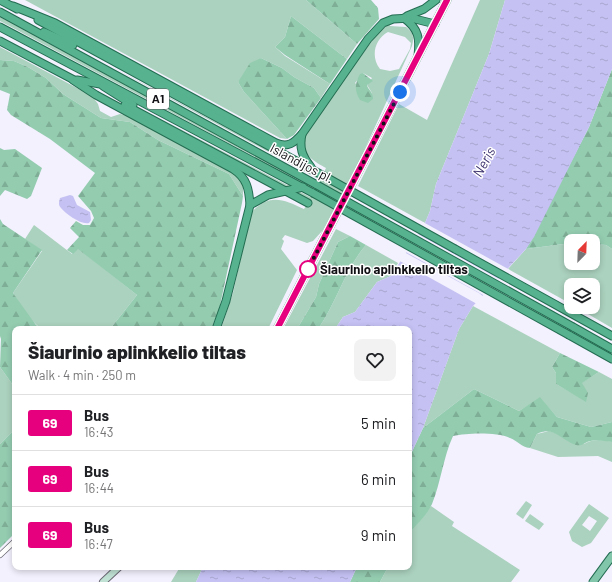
<!DOCTYPE html>
<html lang="en">
<head>
<meta charset="utf-8">
<style>
  :root { --surface:#fff; --page:#f2f2f2; --text:#202124; --muted:#757577; --line:#e0e0e0 }
  body { margin:0; font-family:Barlow,sans-serif; background:var(--page); color:var(--text); height:100vh; display:flex; flex-direction:column; font-size:15px; white-space:nowrap }
  * { box-sizing:border-box; margin:0 }
  p { font-size:13px; color:var(--muted) }
  .icon { flex:none; width:22px; height:22px; fill:none; stroke:currentColor; stroke-width:2; stroke-linecap:round; stroke-linejoin:round }
  .map { position:relative; flex:1; overflow:hidden }
  .sheet { position:absolute; left:12px; top:326px; width:400px; height:244px; display:flex; flex-direction:column; background:var(--surface); border-radius:8px; box-shadow:0 2px 6px #0003 }
  .sheet>* { flex:none }
  .badge { padding:0 8px; border-radius:3px; font-size:14px; line-height:26px }
  .needle { width:26px; rotate:23deg }
  .fabs { position:absolute; left:564px; top:234px; display:grid; gap:8px }
  .fabs a { display:grid; place-items:center; width:36px; height:36px; border-radius:8px; background:var(--surface); box-shadow:0 2px 6px #0003; font-size:20px }
  .you { position:absolute; width:20px; height:20px; margin:-10px; border:3px solid #fff; border-radius:50%; background:#1a73e8; box-shadow:0 0 0 6px #1a73e833 }
  .map>.badge { position:absolute; translate:-50% -50%; box-shadow:0 0 0 2px #fff }
  .round { display:grid; place-items:center; flex:none; width:42px; height:42px; border-radius:8px; background:var(--page) }
  .head { display:flex; align-items:center; justify-content:space-between; height:68px; padding:0 16px }
  h1 { font-size:19px; font-weight:800; line-height:30px }
  ul { padding:0; list-style:none }
  li { display:flex; align-items:center; gap:12px; height:56px; padding:0 16px; border-top:1px solid var(--line) }
  li div { flex:1 }
  li b { display:block; font-size:15px }
  li em { font-style:normal }
  li .badge { min-width:44px; font-weight:700; text-align:center }
  .map>svg:first-child { display:block }
  .green { fill:#abd2be; fill-rule:evenodd }
  .forest { fill:url(#forest-firs) }
  .water { fill:url(#water-ripples) }
  .pier { fill:#f2f1fd }
  .lines { fill:none; stroke-linecap:round; stroke-linejoin:round }
  .minor-casing { stroke:#6b6a74; stroke-width:6 }
  .secondary-casing { stroke:#6b6a74; stroke-width:8 }
  .primary-casing { stroke:#236d52; stroke-width:9 }
  .trunk-casing { stroke:#236d52; stroke-width:9 }
  .minor { stroke:#fff; stroke-width:4.5 }
  .secondary { stroke:#c0e2d5; stroke-width:6 }
  .primary { stroke:#81c5ab; stroke-width:7 }
  .trunk { stroke:#57b28f; stroke-width:7 }
  .trunk-bridge-casing { stroke:#236d52; stroke-width:9; stroke-linecap:butt }
  .trunk-bridge { stroke:#57b28f; stroke-width:7 }
  .line-casing { stroke:#fff; stroke-width:9 }
  .line { stroke:#e6007e; stroke-width:6 }
  .walk { stroke:#111115; stroke-width:4; stroke-dasharray:0 7.2 }
  .stop-dot { fill:#fff; stroke:#e6007e; stroke-width:2 }
  .labels { text-anchor:middle; stroke-width:3; stroke-linejoin:round; paint-order:stroke }
  .shield { fill:#fff; stroke:#58585b; stroke-width:1 }
  .shield-label { font-size:12px; font-weight:bold; fill:#111115 }
  .street-label { font-size:13px; fill:#111115; stroke:#fff }
  .stop-label { font-size:13px; font-weight:bold; fill:#111115; stroke:#fff; text-anchor:start }
  .water-label { font-size:14px; font-style:italic; fill:#3e336f; stroke:#fff }
</style>
</head>
<body>
<div class="map">
<svg width="612" height="582" viewBox="0 0 612 582">
  <defs>
    <pattern id="forest-firs" width="22" height="20" patternUnits="userSpaceOnUse"><rect width="22" height="20" fill="#94ccb0"/><path d="M5 1l3.5 6h-7zM16 11l3.5 6h-7z" fill="#7fae96"/></pattern>
    <pattern id="water-ripples" width="26" height="14" patternUnits="userSpaceOnUse"><rect width="26" height="14" fill="#c5c1f3"/><path d="M2 4q2-2 4 0t4 0M15 11q2-2 4 0t4 0" fill="none" stroke="#a8a5cf"/></pattern>
  </defs>
  <rect width="100%" height="100%" fill="#f2f1fd"/>
  <g class="green">
    <polygon points="25,0 306,0 357,44 347,59 291,16 285,37 275,47 285,56 330,84 321,98 314,88 294,77 282,68 261,58 238,82 244,92 287,139 280,138"/>
    <polygon points="480,0 505,0 489,54 436,184 430,211 425,223 358,186 399,104 427,120"/>
    <path d="M 0,17 L 315,188 L 320,180 L 114,68 L 321,178 L 326,168 C 311,160 297,151 307,132 L 377,34 L 389,24 L 390,26 L 406,27 C 414,33 414,38 412,46 L 363,153 L 323,230 L 313,241 L 307,243 L 285,235 L 282,239 L 284,241 L 281,249 L 297,270 L 268,329 L 221,329 L 233,293 L 251,213 C 269,193 283,199 304,209 L 310,200 L 159,118 L 310,197 L 315,189 L 0,21 ZM 388,32 L 405,37 L 411,43 L 410,49 L 399,69 L 390,71 L 380,69 C 370,56 375,39 388,32 ZM 363,73 L 372,78 L 367,85 L 372,93 L 372,99 L 355,83 Z"/>
    <polygon points="0,47 92,96 98,104 100,111 111,117 120,114 128,116 235,174 243,185 243,196 229,174 158,140 130,122 101,118 63,94 46,78 28,67 14,61 0,60"/>
    <path d="M 34,225 L 72,254 L 78,248 L 137,295 L 110,329 L 42,329 C 29,320 21,306 13,293 L 42,251 L 25,239 Z"/>
    <polygon points="336,229 350,236 338,242 319,284 316,297 297,329 283,329"/>
    <polygon points="571,243 571,263 593,263 593,244 606,245 612,249 612,328 576,307 593,307 593,285 571,285 571,304 508,269 526,249"/>
    <path d="M 366,245 L 398,263 L 391,276 L 377,282 L 355,312 L 343,317 L 335,329 L 318,329 C 337,302 345,269 366,245 Z"/>
    <polygon points="473,306 560,353 552,367 556,373 556,384 586,401 585,389 581,383 599,372 612,379 612,422 591,427 557,417 540,398 519,411 474,389 423,428 459,329"/>
    <polygon points="0,367 15,388 15,429 0,444"/>
    <path d="M 549,431 L 561,435 L 568,441 L 584,444 C 592,439 603,440 612,442 L 612,462 L 598,456 L 558,457 L 530,448 L 537,434 Z"/>
    <polygon points="526,501 532,505 523,519 516,514"/>
    <path d="M 589,504 L 609,518 L 591,543 L 582,547 L 572,541 L 569,532 ZM 589,516 L 597,521 L 590,531 L 582,525 Z"/>
    <polygon points="431,506 454,522 452,526 520,570 511,582 380,582 388,567 409,567 409,534"/>
    <polygon points="530,514 544,524 539,530 525,521"/>
    <polygon points="180,567 203,567 196,582 171,582"/>
  </g>
  <g class="forest">
    <polygon points="306,0 371,0 378,8 379,19 357,44"/>
    <polygon points="291,16 347,59 330,84 285,55 275,47 285,37"/>
    <polygon points="261,58 282,68 294,77 314,88 321,98 294,135 287,139 244,92 238,82 250,63"/>
    <polygon points="0,60 14,61 28,67 46,78 63,94 101,118 130,122 158,140 229,174 243,196 242,203 219,310 211,329 110,329 137,295 78,249 73,254 67,250 79,237 70,228 76,221 83,225 90,225 94,218 91,211 78,196 95,173 50,139 11,115 7,110 10,94 0,90"/>
    <polygon points="612,69 612,249 606,245 593,244 593,241 571,241 571,243 526,249 589,127"/>
    <path d="M 363,73 L 373,81 L 367,85 C 368,90 373,91 373,99 L 368,103 L 360,100 C 354,90 355,83 360,74 Z"/>
    <polygon points="0,148 4,150 15,149 42,168 31,196 27,199 5,190 0,196"/>
    <polygon points="0,219 3,224 42,250 13,293 36,325 42,329 15,329 15,388 0,367 1,339 0,336"/>
    <path d="M 350,236 L 366,245 C 345,269 337,302 318,329 L 297,329 L 316,297 L 319,284 L 338,242 Z"/>
    <polygon points="560,353 599,372 582,383 588,393 586,402 556,384 556,373 552,367"/>
    <path d="M 474,389 L 519,411 L 540,397 L 557,417 L 591,427 L 612,422 L 612,442 C 604,441 595,439 587,442 C 583,444 582,446 576,445 C 562,441 553,425 537,434 L 530,448 C 521,447 518,441 510,438 C 496,432 468,433 453,436 C 443,458 441,482 432,504 C 427,515 416,525 409,534 L 409,458 L 423,428 Z"/>
    <polygon points="15,429 15,533 0,548 0,444"/>
    <polygon points="357,567 388,567 380,582 350,582"/>
  </g>
  <g class="water">
    <polygon points="505,0 612,0 612,69 589,127 534,237 526,249 473,306 459,329 423,428 409,458 409,329 335,329 343,317 355,312 377,282 391,276 425,223 430,211 436,184 489,54"/>
    <path d="M 70,195 L 73,196 L 77,205 L 90,212 L 91,220 L 89,223 C 81,225 66,214 61,208 C 58,205 59,202 60,198 Z"/>
    <polygon points="203,567 357,567 350,582 196,582"/>
  </g>
  <g class="pier">
    <polygon points="423,222 510,270 502,279 417,232"/>
    <polygon points="416,233 501,280 485,296 404,251"/>
    <polygon points="404,252 479,293 484,297 477,304 398,260"/>
  </g>
  <g class="lines">
    <defs>
      <polyline id="minor" points="0,555 15,541"/>
      <polyline id="secondary" points="103,582 119,567"/>
      <g id="primary">
        <polyline points="277,329 447,0"/>
        <polyline points="593,582 612,556"/>
      </g>
      <g id="trunk">
        <polyline points="0,0 17,9"/>
        <path d="M 13,6 L 55,23 L 276,143 C 288,148 294,143 302,134 L 368,39 L 383,23 L 393,19 L 411,18 L 435,24"/>
        <polyline points="0,12 317,185"/>
        <polyline points="407,16 424,9 436,0"/>
        <path d="M 404,18 C 419,29 420,39 418,56"/>
        <polyline points="38,20 322,175"/>
        <polyline points="0,27 313,193"/>
        <polyline points="44,32 73,45"/>
        <polyline points="0,41 76,81"/>
        <path d="M 73,80 L 96,95 L 233,169 C 247,178 249,189 250,205 L 226,301 L 216,329"/>
        <polyline points="77,80 106,85"/>
        <polyline points="103,86 133,105"/>
        <polyline points="125,105 308,203"/>
        <path d="M 302,134 C 299,148 302,156 311,167"/>
        <polyline points="250,205 268,195 303,187"/>
        <polyline points="455,249 612,336"/>
        <polyline points="573,327 612,349"/>
        <polyline points="569,335 612,359"/>
      </g>
    </defs>
    <use href="#minor" class="minor-casing"/>
    <use href="#secondary" class="secondary-casing"/>
    <use href="#primary" class="primary-casing"/>
    <use href="#trunk" class="trunk-casing"/>
    <use href="#minor" class="minor"/>
    <use href="#secondary" class="secondary"/>
    <use href="#primary" class="primary"/>
    <use href="#trunk" class="trunk"/>
    <defs>
      <g id="trunk-bridge">
        <polyline points="322,175 455,249"/>
        <polyline points="317,185 573,327"/>
        <polyline points="313,193 569,335"/>
      </g>
    </defs>
    <use href="#trunk-bridge" class="trunk-bridge-casing"/>
    <use href="#trunk-bridge" class="trunk-bridge"/>
  </g>
  <g class="lines">
    <defs>
      <polyline id="line" points="277,329 447,0"/>
    </defs>
    <use href="#line" class="line-casing"/>
    <use href="#line" class="line"/>
    <polyline class="walk" points="308,269 306,273 400,92"/>
  </g>
  <circle class="stop-dot" cx="308" cy="269" r="8"/>
  <g class="labels">
    <rect class="shield" x="147" y="89" width="22" height="20" rx="3"/>
    <g class="shield-label">
      <text x="158" y="103">A1</text>
    </g>
    <g class="street-label">
      <text transform="translate(302 163) rotate(28)" y="5">Islandijos pl.</text>
    </g>
    <g class="stop-label">
      <text x="320" y="274">Šiaurinio aplinkkelio tiltas</text>
    </g>
    <g class="water-label">
      <text transform="translate(484 162) rotate(-61)" y="5">Neris</text>
    </g>
  </g>
</svg>
<div class="fabs">
<a><svg class="needle" viewBox="-14 -14 28 28"><path d="M0-13l5 13h-10z" fill="#e53935"/><path d="M0 13l5-13h-10z" fill="#757577"/></svg></a>
<a><svg class="icon" aria-label="layers" viewBox="0 0 24 24"><path d="M12 4l9 5-9 5-9-5zM3 14l9 5 9-5"/></svg></a>
</div>
<div class="you" style="left:400px;top:92px"></div>
<section class="sheet">
<div class="head"><div><h1>Šiaurinio aplinkkelio tiltas</h1><p>Walk · 4 min · 250 m</p></div><a class="round"><svg class="icon" aria-label="heart" viewBox="0 0 24 24"><path d="M12 20l-8-8c-3-5 5-10 8-4 3-6 11-1 8 4z"/></svg></a></div>
<ul>
<li><span class="badge" style="background:#e6007e;color:#fff">69</span><div><b>Bus</b><p>16:43</p></div><em>5 min</em></li>
<li><span class="badge" style="background:#e6007e;color:#fff">69</span><div><b>Bus</b><p>16:44</p></div><em>6 min</em></li>
<li><span class="badge" style="background:#e6007e;color:#fff">69</span><div><b>Bus</b><p>16:47</p></div><em>9 min</em></li>
</ul>
</section>
</div>
</body>
</html>
